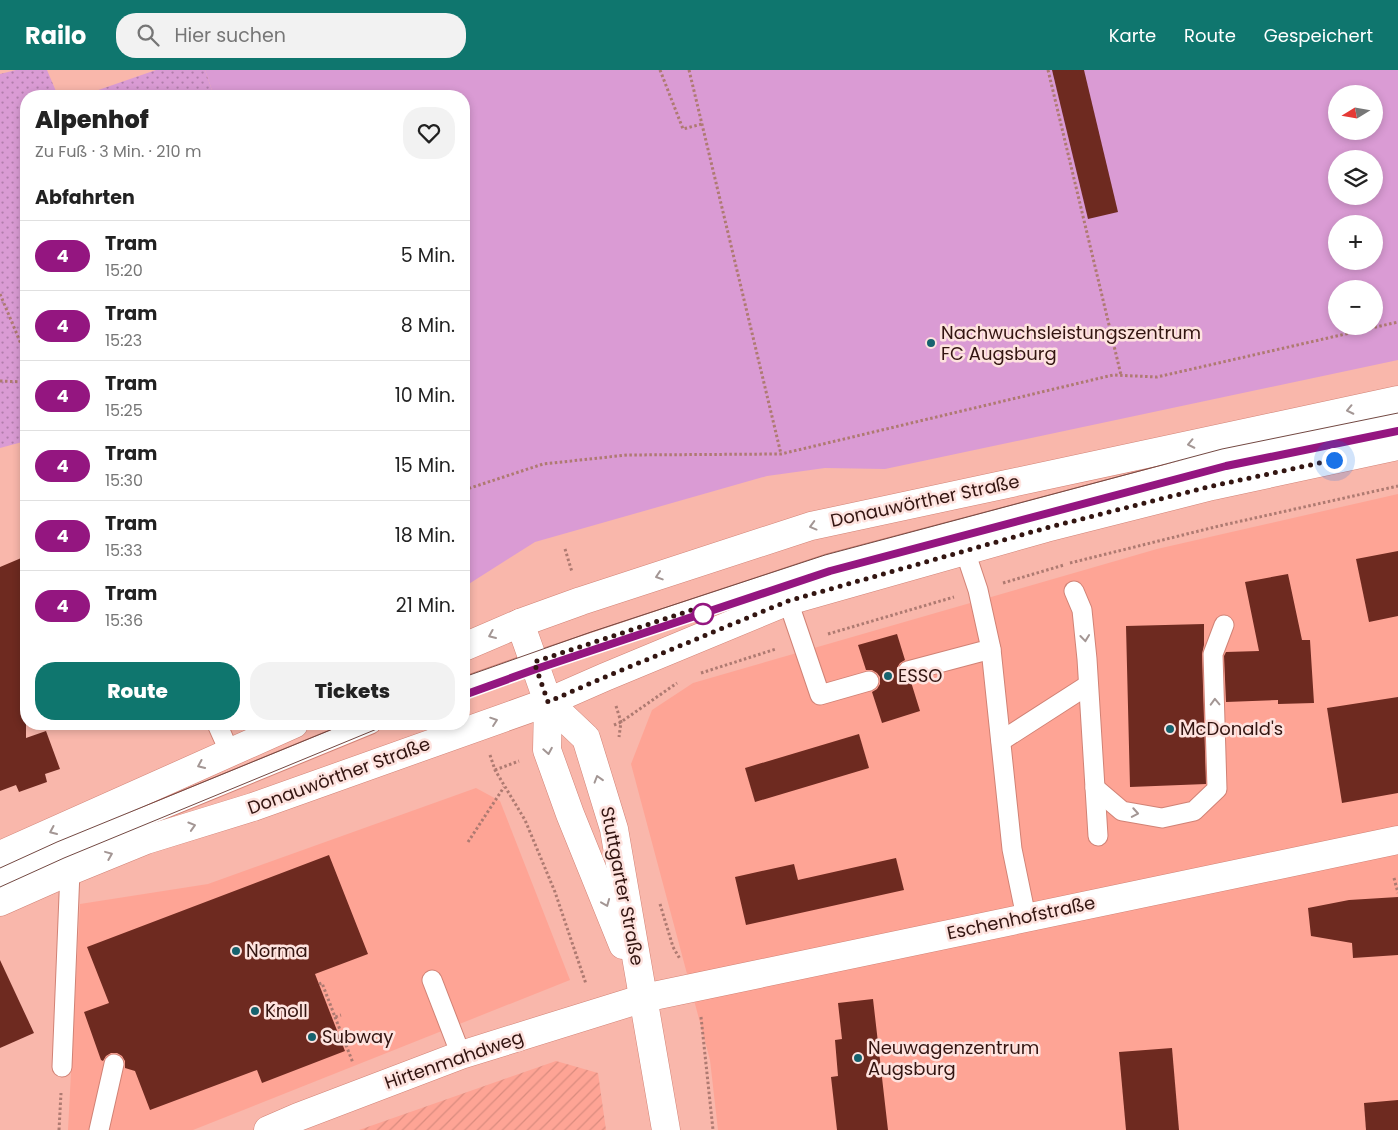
<!DOCTYPE html>
<html lang="de">
<head>
<meta charset="utf-8">
<style>
  :root { --surface:#fff; --page:#f2f2f2; --text:#222; --muted:#767676; --line:#e0e0e0; --accent:#0f766e }
  body { margin:0; font-family:Poppins,sans-serif; background:var(--page); color:var(--text); height:100vh; display:flex; flex-direction:column; font-size:19px; white-space:nowrap }
  * { box-sizing:border-box; margin:0 }
  p { font-size:16px; color:var(--muted) }
  .icon { flex:none; width:28px; height:28px; fill:none; stroke:currentColor; stroke-width:2; stroke-linecap:round; stroke-linejoin:round }
  .map { position:relative; flex:1; overflow:hidden }
  .drawer { position:absolute; left:20px; top:20px; width:450px; height:640px; display:flex; flex-direction:column; background:var(--surface); border-radius:20px; box-shadow:0 2px 8px #0003 }
  .drawer>* { flex:none }
  .badge { padding:0 10px; border-radius:16px; font-size:18px; line-height:32px }
  .needle { width:32px; rotate:259deg }
  .controls { position:absolute; left:1328px; top:15px; display:grid; gap:10px }
  .controls a { display:grid; place-items:center; width:55px; height:55px; border-radius:50%; background:var(--surface); box-shadow:0 2px 8px #0003; font-size:25px }
  .you { position:absolute; width:25px; height:25px; margin:-12px; border:4px solid #fff; border-radius:50%; background:#1a73e8; box-shadow:0 0 0 8px #1a73e833 }
  .map>.badge { position:absolute; translate:-50% -50%; box-shadow:0 0 0 2px #fff }
  h2 { padding:0 15px; font-size:19px; line-height:45px }
  .round { display:grid; place-items:center; flex:none; width:52px; height:52px; border-radius:20px; background:var(--page) }
  .overview { display:flex; align-items:center; justify-content:space-between; height:85px; padding:0 15px }
  h1 { font-size:24px; font-weight:800; line-height:38px }
  .primary-button { display:flex; gap:10px; margin-top:auto; padding:10px 15px }
  .primary-button a { flex:1; height:58px; border-radius:20px; background:var(--accent); color:#fff; font-size:20px; font-weight:800; line-height:58px; text-align:center }
  .primary-button a+a { background:var(--page); color:var(--text) }
  ul { padding:0; list-style:none }
  li { display:flex; align-items:center; gap:15px; height:70px; padding:0 15px; border-top:1px solid var(--line) }
  li div { flex:1 }
  li b { display:block; font-size:19px }
  li em { font-style:normal }
  li .badge { min-width:55px; font-weight:700; text-align:center }
  header { display:flex; align-items:center; gap:30px; box-sizing:border-box; height:70px; padding:0 25px; background:var(--accent); color:#fff }
  header strong { font-size:24px }
  nav { display:flex; gap:28px; margin-inline-start:auto; font-size:18px }
  .search { width:350px; height:45px; background:var(--page); display:flex; align-items:center; gap:12px; box-sizing:border-box; padding:0 18px; border-radius:20px; color:var(--muted); font-size:19px }
  .map>svg:first-child { display:block }
  .built { fill:#fea495 }
  .industrial { fill:url(#industrial-furrows) }
  .grass { fill:#da9bd4; fill-rule:evenodd }
  .garden { fill:url(#garden-dots) }
  .building { fill:#6e2a20 }
  .lines { fill:none; stroke-linecap:round; stroke-linejoin:round }
  .lane-casing { stroke:#d18275; stroke-width:21 }
  .street-casing { stroke:#d18275; stroke-width:29 }
  .secondary-casing { stroke:#d18275; stroke-width:29 }
  .path { stroke:#ae7a71; stroke-width:3; stroke-dasharray:2.5 2.5; stroke-linecap:butt }
  .lane { stroke:#fff; stroke-width:19 }
  .street { stroke:#fff; stroke-width:28 }
  .secondary { stroke:#fff; stroke-width:28 }
  .tram { stroke:#724842; stroke-width:1 }
  .oneway { stroke:#a39694 }
  .line-casing { stroke:#fff; stroke-width:11 }
  .line { stroke:#941680; stroke-width:8 }
  .walk { stroke:#331511; stroke-width:5; stroke-dasharray:0 9 }
  .poi-dot { fill:#16626e; stroke:#fee3df; stroke-width:2 }
  .stop-dot { fill:#fff; stroke:#941680; stroke-width:2.5 }
  .labels { text-anchor:middle; stroke-width:5; stroke-linejoin:round; paint-order:stroke }
  .poi-label { font-size:18px; fill:#331511; stroke:#fee3df; text-anchor:start }
  .street-label { font-size:18px; fill:#331511; stroke:#fee3df }
</style>
</head>
<body>
<header>
<strong>Railo</strong>
<div class="search"><svg class="icon" aria-label="search" viewBox="0 0 24 24"><circle cx="10" cy="10" r="6"/><path d="M15 15l6 6"/></svg>Hier suchen</div>
<nav><a>Karte</a><a>Route</a><a>Gespeichert</a></nav>
</header>
<div class="map">
<svg width="1398" height="1060" viewBox="0 0 1398 1060">
  <defs>
    <pattern id="industrial-furrows" width="10" height="10" patternUnits="userSpaceOnUse" patternTransform="scale(1.25)"><rect width="10" height="10" fill="#fea495"/><path d="M-1 1l2-2M0 10L10 0M9 11l2-2" fill="none" stroke="#da8c7f"/></pattern>
    <pattern id="garden-dots" width="8" height="8" patternUnits="userSpaceOnUse" patternTransform="scale(1.25)"><rect width="8" height="8" fill="#da9bd4"/><path d="M2 2h.1M6 6h.1" fill="none" stroke="#b17dab" stroke-width="1.8" stroke-linecap="round"/></pattern>
  </defs>
  <rect width="100%" height="100%" fill="#f9b7ab"/>
  <g class="built">
    <polygon points="1398,424 1398,1060 718,1060 710,990 631,694 652,640 693,613 1157,479"/>
    <polygon points="476,718 500,731 570,910 193,1060 68,1060 80,834 208,814"/>
  </g>
  <polygon class="industrial" points="556,991 598,1003 606,1060 359,1060"/>
  <path class="grass" d="M 205,0 L 1398,0 L 1398,290 L 885,399 L 825,398 L 767,406 L 535,472 L 464,517 L 464,26 L 214,26 ZM 1336,24 L 1374,24 L 1374,61 L 1336,61 ZM 1336,89 L 1374,89 L 1374,126 L 1336,126 ZM 1336,154 L 1374,154 L 1374,191 L 1336,191 ZM 1336,219 L 1374,219 L 1374,256 L 1336,256 Z"/>
  <g class="garden">
    <polygon points="16,0 47,0 58,26 26,26 26,371 0,378 0,4"/>
    <polygon points="156,0 205,0 214,26 81,26"/>
  </g>
  <g class="building">
    <polygon points="1052,0 1084,0 1118,142 1088,149"/>
    <polygon points="1398,481 1398,546 1369,552 1356,489"/>
    <polygon points="26,486 26,668 46,661 60,699 45,704 47,712 19,722 16,715 0,721 0,497"/>
    <polygon points="1288,504 1302,570 1310,570 1314,633 1278,634 1278,630 1226,632 1224,586 1226,582 1259,581 1245,512"/>
    <polygon points="1204,554 1204,575 1202,584 1206,714 1130,717 1126,556"/>
    <polygon points="897,564 905,590 900,593 897,598 897,604 900,609 905,612 911,612 920,641 882,653 872,622 877,619 880,614 880,607 877,603 872,600 866,600 858,575"/>
    <polygon points="1398,627 1398,723 1342,733 1327,638"/>
    <polygon points="859,664 869,698 755,732 745,698"/>
    <polygon points="329,785 368,884 315,904 345,981 262,1013 257,1000 150,1040 135,1001 125,998 125,991 122,986 117,983 111,983 106,986 103,991 101,990 84,942 109,933 87,877"/>
    <polygon points="896,788 904,820 746,855 735,807 794,794 798,810"/>
    <polygon points="1398,827 1398,885 1353,888 1352,873 1311,866 1308,838 1349,830"/>
    <polygon points="0,890 34,963 0,978"/>
    <polygon points="873,929 888,1060 837,1060 831,1007 838,1006 835,970 842,969 838,933"/>
    <polygon points="1172,978 1179,1060 1126,1060 1119,982"/>
    <polygon points="1398,1030 1398,1060 1366,1060 1364,1033"/>
  </g>
  <g class="lines">
    <defs>
      <g id="lane">
        <polyline points="1074,521 1082,540 1087,589 1098,766"/>
        <polyline points="788,531 820,625 869,611"/>
        <polyline points="991,579 1012,779 1026,847"/>
        <polyline points="908,601 991,579 978,520 965,481"/>
        <polyline points="464,617 534,592 828,494 1224,389 1398,353"/>
        <polyline points="217,654 230,683"/>
        <polyline points="1001,671 1088,615"/>
        <polyline points="1095,718 1122,741 1162,748 1194,741 1217,719 1213,584 1224,555"/>
        <polyline points="0,809 61,781 371,654"/>
        <polyline points="432,910 461,985"/>
        <polyline points="62,997 70,801"/>
        <polyline points="99,1060 114,994"/>
      </g>
      <polyline id="street" points="268,1060 298,1047 461,985 644,928 1398,770"/>
      <g id="secondary">
        <polyline points="520,553 548,632 547,680 570,744 623,875"/>
        <polyline points="464,577 520,553 581,531 811,456 1398,330"/>
        <polyline points="548,632 586,668 614,759 666,1060"/>
        <polyline points="0,785 294,654"/>
        <polyline points="0,832 70,801 146,770 253,737 548,632 605,607 788,531 1046,458 1212,416 1398,376"/>
      </g>
    </defs>
    <use href="#lane" class="lane-casing"/>
    <use href="#street" class="street-casing"/>
    <use href="#secondary" class="secondary-casing"/>
    <g class="path">
      <polyline points="660,0 683,59 702,54"/>
      <polyline points="689,0 781,384"/>
      <polyline points="1048,0 1121,305"/>
      <polyline points="0,224 24,281 26,295"/>
      <polyline points="0,311 26,312"/>
      <polyline points="464,420 543,394 627,385 781,384 1113,305 1157,307 1398,252"/>
      <polyline points="565,479 572,502"/>
      <polyline points="1070,493 1219,456 1398,416"/>
      <polyline points="1003,513 1064,495"/>
      <polyline points="828,564 954,527"/>
      <polyline points="701,603 776,579"/>
      <polyline points="616,636 621,652 619,667"/>
      <polyline points="614,655 621,652 677,613"/>
      <polyline points="490,685 495,700 525,750 555,822 586,914"/>
      <polyline points="495,700 519,691"/>
      <polyline points="468,772 504,717"/>
      <polyline points="1394,808 1398,823"/>
      <polyline points="660,834 673,877 680,889"/>
      <polyline points="319,914 322,913 335,947 341,945"/>
      <polyline points="335,947 353,993"/>
      <polyline points="701,947 713,1060"/>
      <polyline points="59,1060 61,1023"/>
    </g>
    <use href="#lane" class="lane"/>
    <use href="#street" class="street"/>
    <use href="#secondary" class="secondary"/>
    <g class="tram">
      <polyline points="464,607 591,562 825,485 1222,379 1398,343"/>
      <polyline points="464,625 536,599 830,501 1226,396 1398,361"/>
      <polyline points="0,798 57,772 345,654"/>
      <polyline points="0,817 64,788 389,654"/>
    </g>
  </g>
  <defs><path id="oneway-chevron" d="M-2-3.5L2.5 0L-2 3.5" fill="none" stroke-width="1.6" stroke-linecap="round" stroke-linejoin="round" transform="scale(1.25)"/></defs>
  <g class="oneway">
    <use href="#oneway-chevron" transform="translate(1350 340) rotate(168)"/>
    <use href="#oneway-chevron" transform="translate(1191 374) rotate(168)"/>
    <use href="#oneway-chevron" transform="translate(813 456) rotate(165)"/>
    <use href="#oneway-chevron" transform="translate(659 506) rotate(162)"/>
    <use href="#oneway-chevron" transform="translate(492 565) rotate(157)"/>
    <use href="#oneway-chevron" transform="translate(1085 568) rotate(84)"/>
    <use href="#oneway-chevron" transform="translate(1215 632) rotate(-92)"/>
    <use href="#oneway-chevron" transform="translate(494 651) rotate(-19)"/>
    <use href="#oneway-chevron" transform="translate(548 681) rotate(80)"/>
    <use href="#oneway-chevron" transform="translate(201 695) rotate(156)"/>
    <use href="#oneway-chevron" transform="translate(598 709) rotate(-107)"/>
    <use href="#oneway-chevron" transform="translate(1135 743) rotate(10)"/>
    <use href="#oneway-chevron" transform="translate(192 756) rotate(-17)"/>
    <use href="#oneway-chevron" transform="translate(53 761) rotate(156)"/>
    <use href="#oneway-chevron" transform="translate(109 785) rotate(-22)"/>
    <use href="#oneway-chevron" transform="translate(606 833) rotate(68)"/>
  </g>
  <g class="lines">
    <defs>
      <polyline id="line" points="464,625 536,599 830,501 1226,396 1398,361"/>
    </defs>
    <use href="#line" class="line-casing"/>
    <use href="#line" class="line"/>
    <polyline class="walk" points="703,544 701,537 534,592 548,632 605,607 788,531 1046,458 1212,416 1334,390"/>
  </g>
  <g class="poi-dot">
    <circle cx="931" cy="273" r="5"/>
    <circle cx="888" cy="606" r="5"/>
    <circle cx="1170" cy="659" r="5"/>
    <circle cx="236" cy="881" r="5"/>
    <circle cx="255" cy="941" r="5"/>
    <circle cx="312" cy="967" r="5"/>
    <circle cx="858" cy="988" r="5"/>
  </g>
  <circle class="stop-dot" cx="703" cy="544" r="10"/>
  <g class="labels">
    <g class="poi-label">
      <text x="941" y="269">Nachwuchsleistungszentrum<tspan x="941" dy="21">FC Augsburg</tspan></text>
      <text x="898" y="612">ESSO</text>
      <text x="1180" y="665">McDonald's</text>
      <text x="246" y="887">Norma</text>
      <text x="265" y="947">Knoll</text>
      <text x="322" y="973">Subway</text>
      <text x="868" y="984">Neuwagenzentrum<tspan x="868" dy="21">Augsburg</tspan></text>
    </g>
    <g class="street-label">
      <text transform="translate(925 431) rotate(-12)" y="6">Donauwörther Straße</text>
      <text transform="translate(339 706) rotate(-20)" y="6">Donauwörther Straße</text>
      <text transform="translate(622 816) rotate(79)" y="6">Stuttgarter Straße</text>
      <text transform="translate(1021 848) rotate(-12)" y="6">Eschenhofstraße</text>
      <text transform="translate(454 990) rotate(-19)" y="6">Hirtenmahdweg</text>
    </g>
  </g>
</svg>
<div class="controls">
<a><svg class="needle" viewBox="-14 -14 28 28"><path d="M0-13l5 13h-10z" fill="#e53935"/><path d="M0 13l5-13h-10z" fill="#767676"/></svg></a>
<a><svg class="icon" aria-label="layers" viewBox="0 0 24 24"><path d="M12 4l9 5-9 5-9-5zM3 14l9 5 9-5"/></svg></a>
<a>+</a>
<a>−</a>
</div>
<div class="you" style="left:1334px;top:390px"></div>
<section class="drawer">
<div class="overview"><div><h1>Alpenhof</h1><p>Zu Fuß · 3 Min. · 210 m</p></div><a class="round"><svg class="icon" aria-label="heart" viewBox="0 0 24 24"><path d="M12 20l-8-8c-3-5 5-10 8-4 3-6 11-1 8 4z"/></svg></a></div>
<h2>Abfahrten</h2>
<ul>
<li><span class="badge" style="background:#941680;color:#fff">4</span><div><b>Tram</b><p>15:20</p></div><em>5 Min.</em></li>
<li><span class="badge" style="background:#941680;color:#fff">4</span><div><b>Tram</b><p>15:23</p></div><em>8 Min.</em></li>
<li><span class="badge" style="background:#941680;color:#fff">4</span><div><b>Tram</b><p>15:25</p></div><em>10 Min.</em></li>
<li><span class="badge" style="background:#941680;color:#fff">4</span><div><b>Tram</b><p>15:30</p></div><em>15 Min.</em></li>
<li><span class="badge" style="background:#941680;color:#fff">4</span><div><b>Tram</b><p>15:33</p></div><em>18 Min.</em></li>
<li><span class="badge" style="background:#941680;color:#fff">4</span><div><b>Tram</b><p>15:36</p></div><em>21 Min.</em></li>
</ul>
<div class="primary-button"><a>Route</a><a>Tickets</a></div>
</section>
</div>
</body>
</html>
